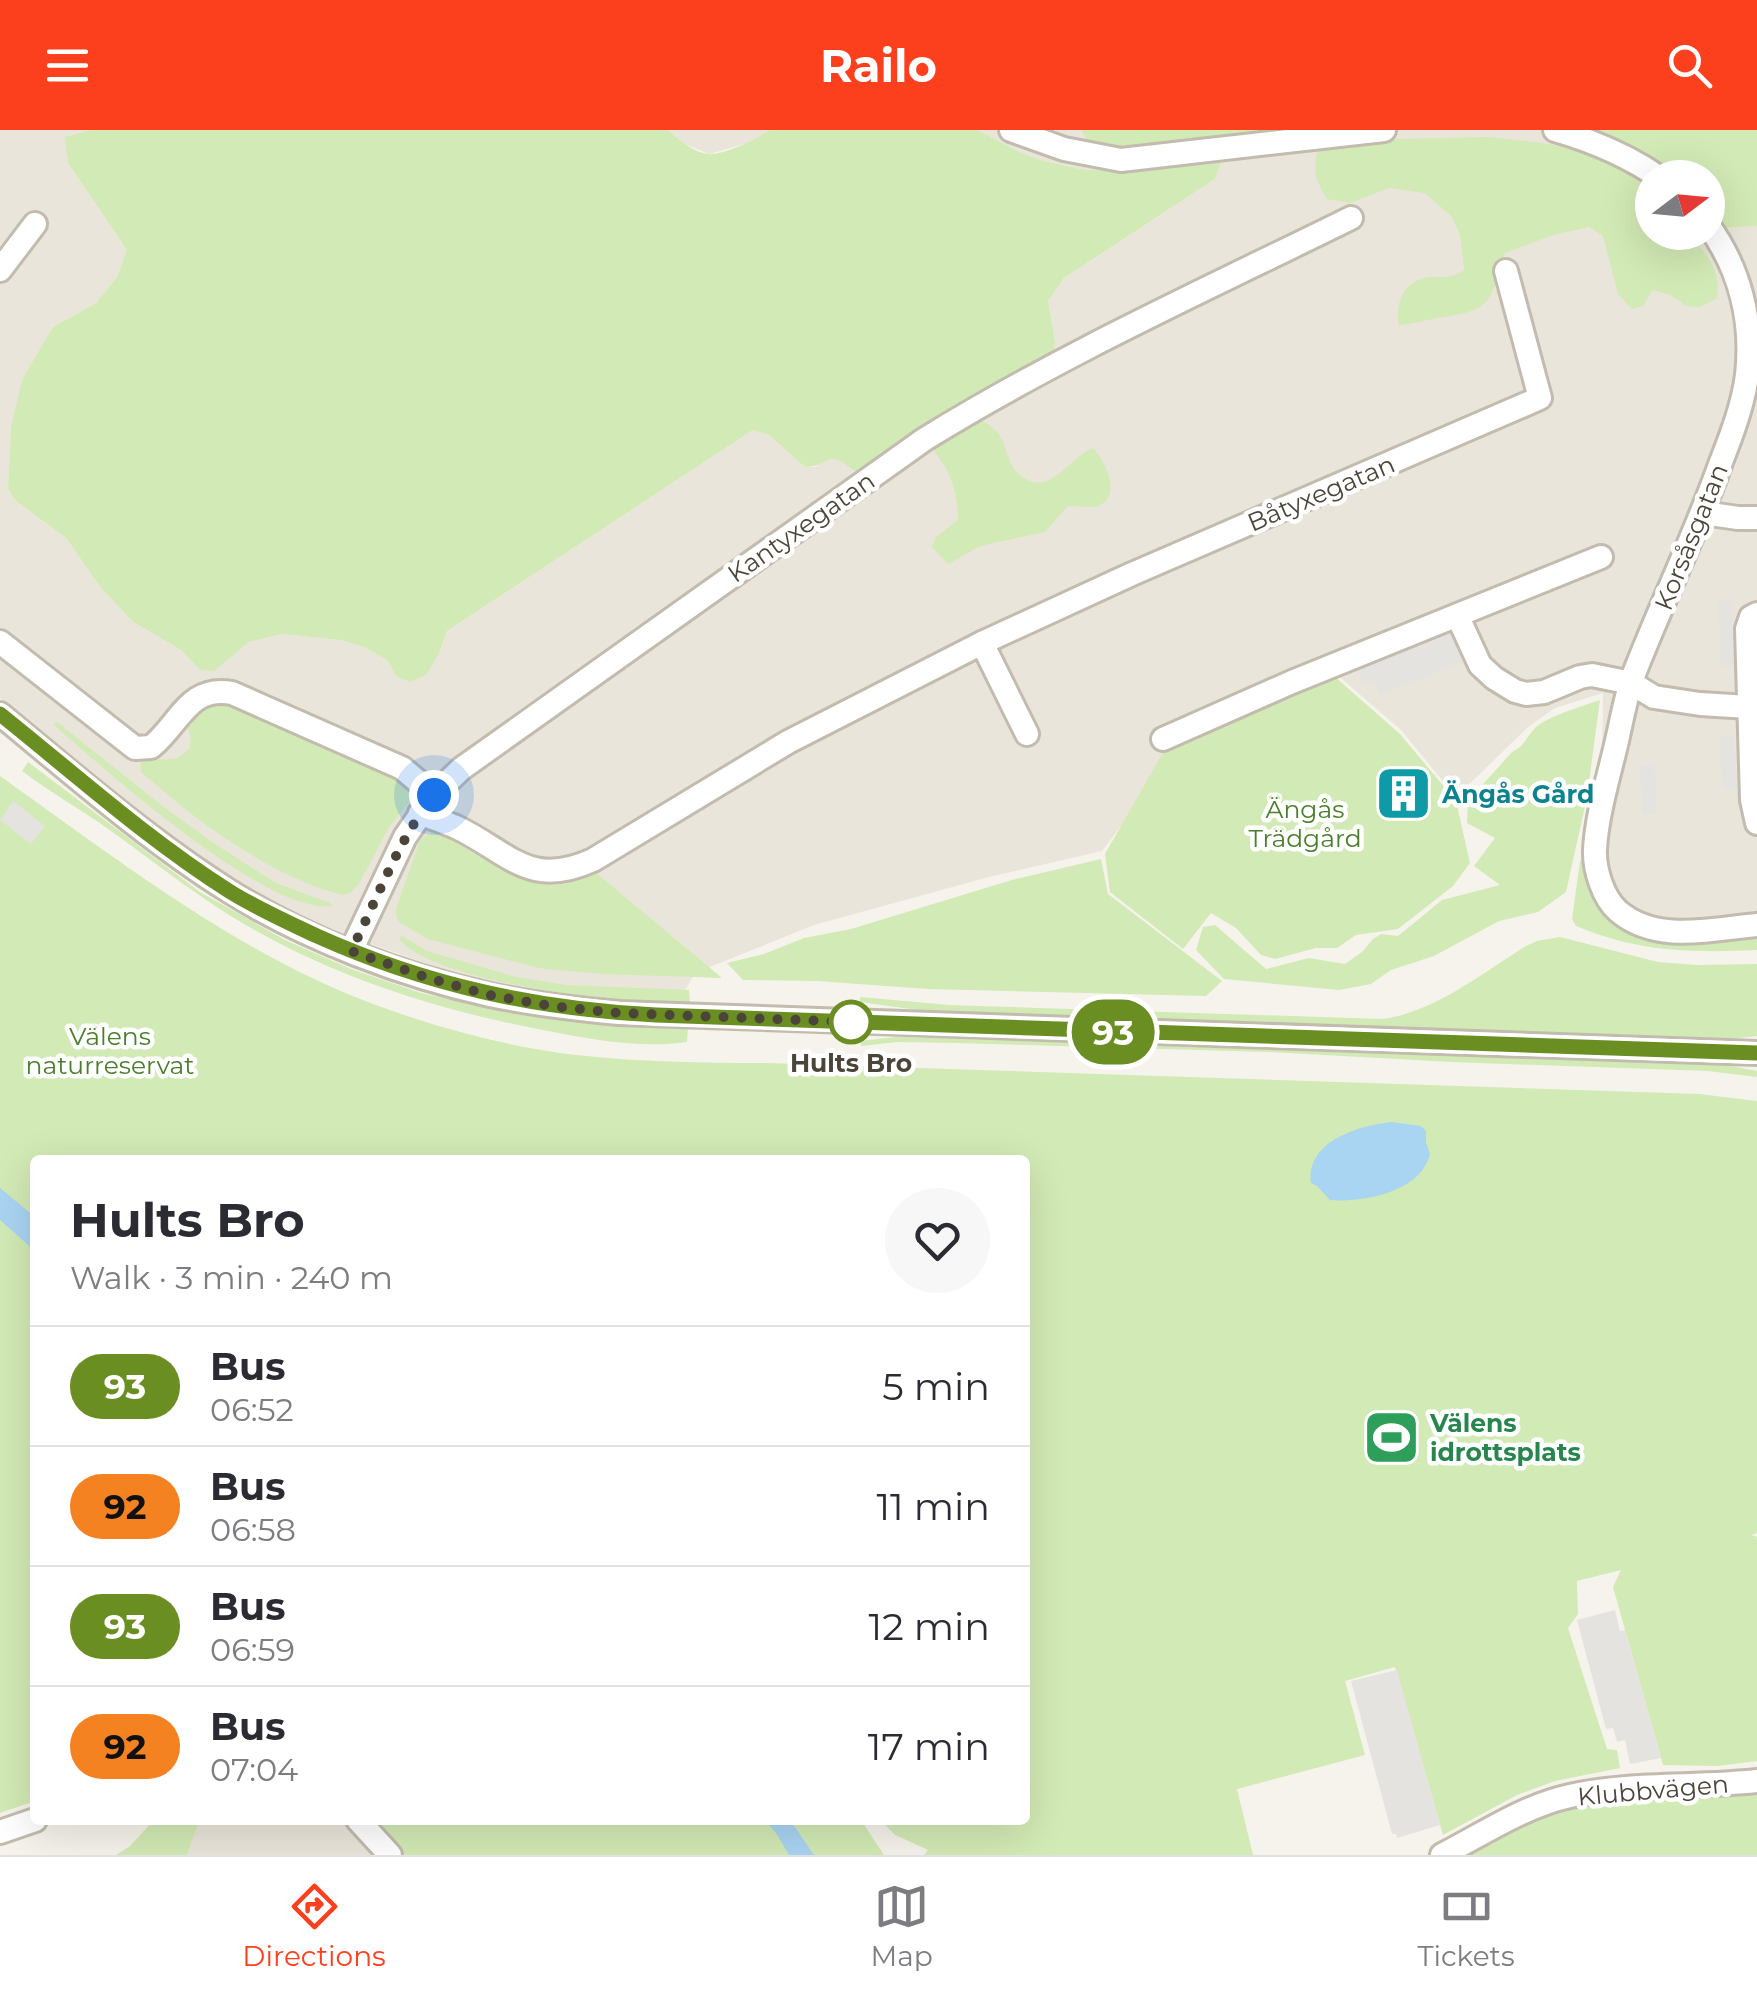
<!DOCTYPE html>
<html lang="en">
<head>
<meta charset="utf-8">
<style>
  :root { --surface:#fff; --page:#f7f7f7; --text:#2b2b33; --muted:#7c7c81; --line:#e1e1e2; --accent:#fc3f1d }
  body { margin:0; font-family:Montserrat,sans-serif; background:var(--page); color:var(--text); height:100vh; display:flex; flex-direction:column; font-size:38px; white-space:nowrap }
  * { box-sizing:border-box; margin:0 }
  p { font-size:32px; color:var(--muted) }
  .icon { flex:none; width:55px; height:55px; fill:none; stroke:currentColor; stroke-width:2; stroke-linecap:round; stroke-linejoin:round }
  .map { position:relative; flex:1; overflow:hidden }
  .sheet { position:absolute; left:30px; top:1025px; width:1000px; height:670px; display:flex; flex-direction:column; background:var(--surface); border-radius:10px; box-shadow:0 10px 40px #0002 }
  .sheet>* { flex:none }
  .badge { padding:0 20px; border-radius:32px; font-size:35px; line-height:65px }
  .needle { width:65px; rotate:74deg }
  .buttons { position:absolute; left:1635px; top:30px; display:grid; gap:20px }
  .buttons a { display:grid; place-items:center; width:90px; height:90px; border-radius:50%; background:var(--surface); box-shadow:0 10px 40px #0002; font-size:50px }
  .you { position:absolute; width:50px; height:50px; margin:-25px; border:8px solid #fff; border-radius:50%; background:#1a73e8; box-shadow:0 0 0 15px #1a73e833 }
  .map>.badge { position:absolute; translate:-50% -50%; box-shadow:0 0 0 5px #fff }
  .round { display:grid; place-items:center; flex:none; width:105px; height:105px; border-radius:52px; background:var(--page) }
  .overview { display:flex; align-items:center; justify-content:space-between; height:170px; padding:0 40px }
  h1 { font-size:48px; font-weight:700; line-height:75px }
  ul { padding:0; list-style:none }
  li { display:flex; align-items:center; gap:30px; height:120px; padding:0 40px; border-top:2px solid var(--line) }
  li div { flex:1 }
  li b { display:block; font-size:38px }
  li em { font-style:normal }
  li .badge { min-width:110px; font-weight:700; text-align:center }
  header { display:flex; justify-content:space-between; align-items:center; height:130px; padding:0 40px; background:var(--accent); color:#fff; font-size:45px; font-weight:700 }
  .tab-bar { display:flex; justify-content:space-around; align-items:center; height:140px; border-top:2px solid var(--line); background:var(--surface); font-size:28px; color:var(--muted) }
  .tab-bar a { display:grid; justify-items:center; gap:5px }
  .tab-bar .current { color:var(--accent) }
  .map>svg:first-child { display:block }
  .residential { fill:#eae5da }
  .green { fill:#d2eab5 }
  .parking { fill:#e5e3e0 }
  .water { fill:#a9d4f2 }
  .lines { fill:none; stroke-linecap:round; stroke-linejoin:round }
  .minor-casing { stroke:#c2bbae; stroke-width:28 }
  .minor { stroke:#fff; stroke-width:22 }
  .line-casing { stroke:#fff; stroke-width:22 }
  .line { stroke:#6b8e23; stroke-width:15 }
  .walk { stroke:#4b4439; stroke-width:10; stroke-dasharray:0 18 }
  .stop-dot { fill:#fff; stroke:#6b8e23; stroke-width:5 }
  .labels { text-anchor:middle; stroke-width:9; stroke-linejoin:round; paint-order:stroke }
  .street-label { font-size:25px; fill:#4b4439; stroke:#fff }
  .culture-label { font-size:25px; font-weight:bold; fill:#0d838f; stroke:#fff; text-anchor:start }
  .park-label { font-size:25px; fill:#4a7f2a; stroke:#fff }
  .stop-label { font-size:25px; font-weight:bold; fill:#4b4439; stroke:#fff }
  .leisure-label { font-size:25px; font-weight:bold; fill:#27864d; stroke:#fff; text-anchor:start }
</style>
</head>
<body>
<header><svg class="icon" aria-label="menu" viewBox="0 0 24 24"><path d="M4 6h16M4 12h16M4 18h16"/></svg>Railo<svg class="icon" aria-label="search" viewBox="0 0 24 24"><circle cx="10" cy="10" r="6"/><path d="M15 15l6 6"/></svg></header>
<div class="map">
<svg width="1757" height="1725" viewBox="0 0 1757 1725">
  <rect width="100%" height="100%" fill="#f6f3ec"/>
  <g class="residential">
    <polygon points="0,0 90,0 66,7 68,33 127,120 117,147 96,173 53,197 11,297 8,359 16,371 66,408 101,458 133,492 181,520 200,540 214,540 249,512 282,504 340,510 364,517 387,530 396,546 439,523 447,501 753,300 768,304 805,337 815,337 828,328 840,329 857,343 1003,251 1055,211 1048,171 1064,148 1215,49 1220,34 1122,42 1081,39 1044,31 1021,23 978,0 1585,0 1606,5 1652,28 1679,47 1652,48 1652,102 1708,102 1708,75 1725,98 1757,96 1757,811 1698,817 1639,812 1597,788 1586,764 1583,720 1602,629 1603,563 1555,578 1528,597 1456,667 1401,600 1335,543 1188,607 1102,721 989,747 814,795 695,843 681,867 582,864 473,850 298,788 194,725 0,568"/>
    <polygon points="668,0 769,0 755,11 709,24 685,14"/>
    <polygon points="200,1690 373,1690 405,1725 187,1725"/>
  </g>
  <g class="green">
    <path d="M 90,0 L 668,0 C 679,9 694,24 710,24 C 724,25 758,9 769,0 L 978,0 L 1021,23 L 1044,31 L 1081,39 L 1122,42 L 1221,33 L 1215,49 L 1064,148 L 1048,171 L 1055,211 L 1054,224 L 955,279 L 857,343 C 824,316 836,335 805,337 L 769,305 L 753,300 L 447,501 L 439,523 L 426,545 L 410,552 L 396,546 L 387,530 L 364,517 L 340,510 L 282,504 L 249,512 L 214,541 L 200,540 L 181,520 L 133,492 L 101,458 L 66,408 L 16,371 L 8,359 L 11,297 L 22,250 L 53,197 L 96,173 L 117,147 L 127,120 L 68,33 L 65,7 Z"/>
    <polygon points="1081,0 1305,0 1133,19 1096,18 1088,11"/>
    <polygon points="1585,0 1757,0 1757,96 1725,98 1708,75 1708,48 1679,47 1652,28 1606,5"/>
    <path d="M 1488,7 C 1529,11 1621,18 1644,56 C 1653,70 1652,86 1652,102 L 1688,103 C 1705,120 1724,145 1716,169 L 1700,177 L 1686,176 L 1670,165 L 1653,160 L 1643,176 L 1632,179 L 1618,164 L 1603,106 L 1589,97 L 1553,105 L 1505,123 C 1488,175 1494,179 1439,188 C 1425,190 1413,194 1399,195 C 1395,175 1402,154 1424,148 C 1440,144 1446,152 1464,140 L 1460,104 L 1451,86 L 1425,63 L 1389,58 L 1350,73 L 1327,69 C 1316,50 1312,42 1318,20 L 1398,9 Z"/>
    <path d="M 982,291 C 1014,306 999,331 1024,348 C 1052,366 1070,326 1093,318 C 1102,327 1115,351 1109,365 C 1107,371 1103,373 1098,377 L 1068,376 L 1045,402 L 980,416 L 948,434 L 932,417 L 936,407 L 958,390 C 958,362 951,341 933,320 C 945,305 963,297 982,291 Z"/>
    <polygon points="1334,546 1400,604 1456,671 1470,733 1453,756 1398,799 1356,805 1337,818 1316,818 1275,829 1261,825 1236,798 1211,783 1183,819 1110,762 1105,724 1165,619"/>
    <path d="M 206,570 L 242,572 L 412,655 L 414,663 L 411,670 L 389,697 L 359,754 L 350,763 L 342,765 C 269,745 197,692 141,642 L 140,633 L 145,630 L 177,629 L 190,618 L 191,607 L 185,591 Z"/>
    <path d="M 1600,570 L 1587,667 L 1566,762 L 1538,782 L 1499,791 L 1434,826 L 1391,840 L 1371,854 L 1339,860 L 1224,849 L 1196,820 L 1203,797 L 1215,795 L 1266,839 L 1309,828 L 1345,834 L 1362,822 L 1373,809 L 1381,804 L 1398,806 L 1442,770 L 1500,755 L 1474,736 L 1495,708 L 1467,693 L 1468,671 L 1512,622 C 1526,616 1528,602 1540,594 C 1558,583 1580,577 1600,570 Z"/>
    <path d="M 57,592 L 161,675 L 215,714 L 276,753 L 330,773 L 332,776 C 267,785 104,639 54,595 Z"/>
    <path d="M 28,632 L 200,762 L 285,810 L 351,839 L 421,863 L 511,883 L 584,891 L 688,897 L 687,912 C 640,919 589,909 543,900 C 432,879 325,844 229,785 C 188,759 150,729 111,701 C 82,680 51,663 22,641 Z"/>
    <path d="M 0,646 C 93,712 184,782 286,835 C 369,879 482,914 576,925 C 639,932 703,933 766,933 L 1699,964 L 1757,971 L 1757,1403 L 1751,1405 L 1757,1407 L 1757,1631 L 1718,1636 L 1663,1635 L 1613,1457 L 1621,1440 L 1577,1451 L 1578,1484 L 1568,1498 L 1607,1619 L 1617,1620 L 1620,1638 L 1555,1651 L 1517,1665 L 1443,1705 L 1395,1537 L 1345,1551 L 1365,1625 L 1237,1659 L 1253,1725 L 924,1725 L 928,1720 L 895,1705 L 880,1690 L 1025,1690 L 1025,1030 L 35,1030 L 35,1671 L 0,1683 Z"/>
    <path d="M 439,701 C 457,713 474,724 493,734 C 531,756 554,764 595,742 L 722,848 L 602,844 L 538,838 L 428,809 L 399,792 L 395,782 L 420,710 L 430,703 Z"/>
    <polygon points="1101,729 1108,764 1222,851 1206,866 928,859 817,851 743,850 727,833 764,824 804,808 851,799 1012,750"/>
    <path d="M 1580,731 L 1582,732 C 1589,780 1623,811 1672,813 C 1699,815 1729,808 1757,805 L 1757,820 C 1691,823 1638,822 1576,796 L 1572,789 Z"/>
    <path d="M 402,806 L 427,821 L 516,847 L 566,855 L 689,860 L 690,872 C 633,877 434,853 399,809 Z"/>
    <path d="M 1560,807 L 1658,832 L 1697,835 L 1757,834 L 1757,906 L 1722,910 L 1682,910 L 1008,885 L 925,881 L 860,872 L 860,867 L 949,875 L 1383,889 C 1436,881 1481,844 1526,816 L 1537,811 Z"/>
    <polygon points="895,907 1209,914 1698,933 1731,936 1757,941 1757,947 1708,941 1451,932 1268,922 955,913 897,912 861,916 861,911"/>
    <polygon points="1757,1659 1757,1725 1465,1725 1529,1693 1573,1675"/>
    <polygon points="154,1690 200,1690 187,1725 116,1725 130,1716"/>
    <polygon points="373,1690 861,1690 884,1725 405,1725"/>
  </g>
  <g class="parking">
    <polygon points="1718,470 1732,470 1734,536 1721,537"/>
    <polygon points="1454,498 1467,530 1380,565 1374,550 1364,554 1357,537"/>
    <polygon points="1719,606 1734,606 1737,658 1722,658"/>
    <polygon points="1655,635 1656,683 1642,684 1640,636"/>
    <polygon points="13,671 45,696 31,714 0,690"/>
    <polygon points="1615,1480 1620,1501 1625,1500 1661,1628 1630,1634 1625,1610 1617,1612 1613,1598 1606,1599 1577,1490"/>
    <polygon points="1397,1540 1440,1695 1397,1708 1396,1704 1392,1704 1351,1551"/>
  </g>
  <g class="water">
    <path d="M 1391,992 L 1421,996 L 1426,1001 L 1426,1013 L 1430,1024 C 1421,1062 1363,1073 1330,1070 L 1317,1056 L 1311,1053 C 1306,1011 1358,996 1391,992 Z"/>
    <polygon points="0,1058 35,1087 35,1121 0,1090"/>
    <polygon points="764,1690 790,1690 814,1725 789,1725 776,1703"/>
  </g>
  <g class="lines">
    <defs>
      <g id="minor">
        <polyline points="1011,0 1064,19 1121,30 1384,0"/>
        <path d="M 1555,0 C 1593,11 1627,25 1660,48"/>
        <path d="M 1708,95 C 1740,139 1753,191 1747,245 C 1743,275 1732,304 1721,332 C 1695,406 1660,476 1632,549 C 1625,570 1621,594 1616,615 C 1608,649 1597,685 1595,719 C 1594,739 1603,768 1618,781 C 1656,814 1713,799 1757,795"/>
        <polyline points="0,140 35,94"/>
        <polyline points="1703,383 1738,388 1757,388"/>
        <polyline points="1757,484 1751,487 1747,499 1752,670 1757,693"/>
        <polyline points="1458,487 1480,535 1494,548 1515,561 1526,564 1544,562 1580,547 1592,545 1631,553 1654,567 1700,574 1749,577"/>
        <path d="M 0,512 L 135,618 L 151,617 C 180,594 188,555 232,563 L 402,638 L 434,665"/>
        <polyline points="982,513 1027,604"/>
        <path d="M 0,584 C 74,645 148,710 229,761 C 305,809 403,846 490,865 C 533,874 575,879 619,883 L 1757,923"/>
        <polyline points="1163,609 1292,552 1601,427"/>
        <path d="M 420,683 C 432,688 444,692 456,697 C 510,723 529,759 593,730 L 788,612 L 982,513 L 1132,444 L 1540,268 L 1506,141"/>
        <path d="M 351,821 L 405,707 L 434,665 L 461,639 L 925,309 C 1061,225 1207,159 1351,88"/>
        <polyline points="358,1690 390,1725"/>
        <polyline points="0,1702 35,1690"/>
        <path d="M 1442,1725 C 1483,1704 1524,1676 1570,1666 C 1631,1652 1695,1658 1757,1651"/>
      </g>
    </defs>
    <use href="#minor" class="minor-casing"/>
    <use href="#minor" class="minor"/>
  </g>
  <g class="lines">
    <defs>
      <path id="line" d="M 0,584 C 75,644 147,709 229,761 C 256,778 287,792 317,806 C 426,855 536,879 656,885 L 1757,923"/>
    </defs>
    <use href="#line" class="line-casing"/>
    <use href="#line" class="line"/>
    <path class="walk" d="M 434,665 C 397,712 378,768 351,821 L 428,848 L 489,865 L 551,876 L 618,883 L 851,892"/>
  </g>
  <defs>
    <symbol id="building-square" viewBox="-11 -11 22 22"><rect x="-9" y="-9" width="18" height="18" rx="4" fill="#0f9aa8" stroke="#fff"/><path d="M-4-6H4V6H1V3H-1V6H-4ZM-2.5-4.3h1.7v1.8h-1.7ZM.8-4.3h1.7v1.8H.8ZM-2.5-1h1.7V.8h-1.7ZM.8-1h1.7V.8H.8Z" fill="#fff"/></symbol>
    <symbol id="stadium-square" viewBox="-11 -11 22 22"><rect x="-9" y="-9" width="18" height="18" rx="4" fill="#2e9e5b" stroke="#fff"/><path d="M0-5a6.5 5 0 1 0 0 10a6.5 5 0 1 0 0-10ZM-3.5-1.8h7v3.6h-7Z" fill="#fff"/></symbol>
  </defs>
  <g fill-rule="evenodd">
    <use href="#building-square" x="1372" y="632" width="63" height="63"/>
    <use href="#stadium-square" x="1360" y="1276" width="63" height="63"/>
  </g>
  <circle class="stop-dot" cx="851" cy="892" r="20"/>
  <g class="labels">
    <g class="street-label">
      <text transform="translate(1321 363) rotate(-23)" y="9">Båtyxegatan</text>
      <text transform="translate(801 397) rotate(-35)" y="9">Kantyxegatan</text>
      <text transform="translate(1691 407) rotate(-68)" y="9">Korsåsgatan</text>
      <text transform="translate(1653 1660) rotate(-5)" y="9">Klubbvägen</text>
    </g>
    <g class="culture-label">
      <text x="1442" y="673">Ängås Gård</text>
    </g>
    <g class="park-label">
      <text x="1305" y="688">Ängås<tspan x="1305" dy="29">Trädgård</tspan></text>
      <text x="110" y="915">Välens<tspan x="110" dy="29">naturreservat</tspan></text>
    </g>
    <g class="stop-label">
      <text x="851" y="942">Hults Bro</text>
    </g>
    <g class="leisure-label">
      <text x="1430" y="1302">Välens<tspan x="1430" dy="29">idrottsplats</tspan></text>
    </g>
  </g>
</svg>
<div class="buttons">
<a><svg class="needle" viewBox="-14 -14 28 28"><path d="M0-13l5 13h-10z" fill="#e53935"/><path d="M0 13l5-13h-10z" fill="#7c7c81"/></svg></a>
</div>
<div class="you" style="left:434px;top:665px"></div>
<b class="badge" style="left:1113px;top:902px;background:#6b8e23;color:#fff">93</b>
<section class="sheet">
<div class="overview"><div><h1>Hults Bro</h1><p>Walk · 3 min · 240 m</p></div><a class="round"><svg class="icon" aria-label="heart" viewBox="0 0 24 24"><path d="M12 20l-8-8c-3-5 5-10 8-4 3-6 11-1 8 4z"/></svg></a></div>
<ul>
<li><span class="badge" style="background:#6b8e23;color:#fff">93</span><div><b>Bus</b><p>06:52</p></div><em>5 min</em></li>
<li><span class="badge" style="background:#f58220;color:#111">92</span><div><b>Bus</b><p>06:58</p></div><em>11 min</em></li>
<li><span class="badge" style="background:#6b8e23;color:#fff">93</span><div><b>Bus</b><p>06:59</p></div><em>12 min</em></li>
<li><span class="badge" style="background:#f58220;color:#111">92</span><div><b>Bus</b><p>07:04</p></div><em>17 min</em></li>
</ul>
</section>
</div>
<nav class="tab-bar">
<a class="current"><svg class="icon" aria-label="directions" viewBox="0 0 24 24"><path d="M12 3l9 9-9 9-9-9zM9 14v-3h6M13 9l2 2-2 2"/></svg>Directions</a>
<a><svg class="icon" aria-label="map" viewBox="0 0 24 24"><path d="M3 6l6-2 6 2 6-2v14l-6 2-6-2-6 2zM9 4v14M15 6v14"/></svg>Map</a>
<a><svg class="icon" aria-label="tickets" viewBox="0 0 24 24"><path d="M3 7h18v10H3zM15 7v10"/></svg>Tickets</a>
</nav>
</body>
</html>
